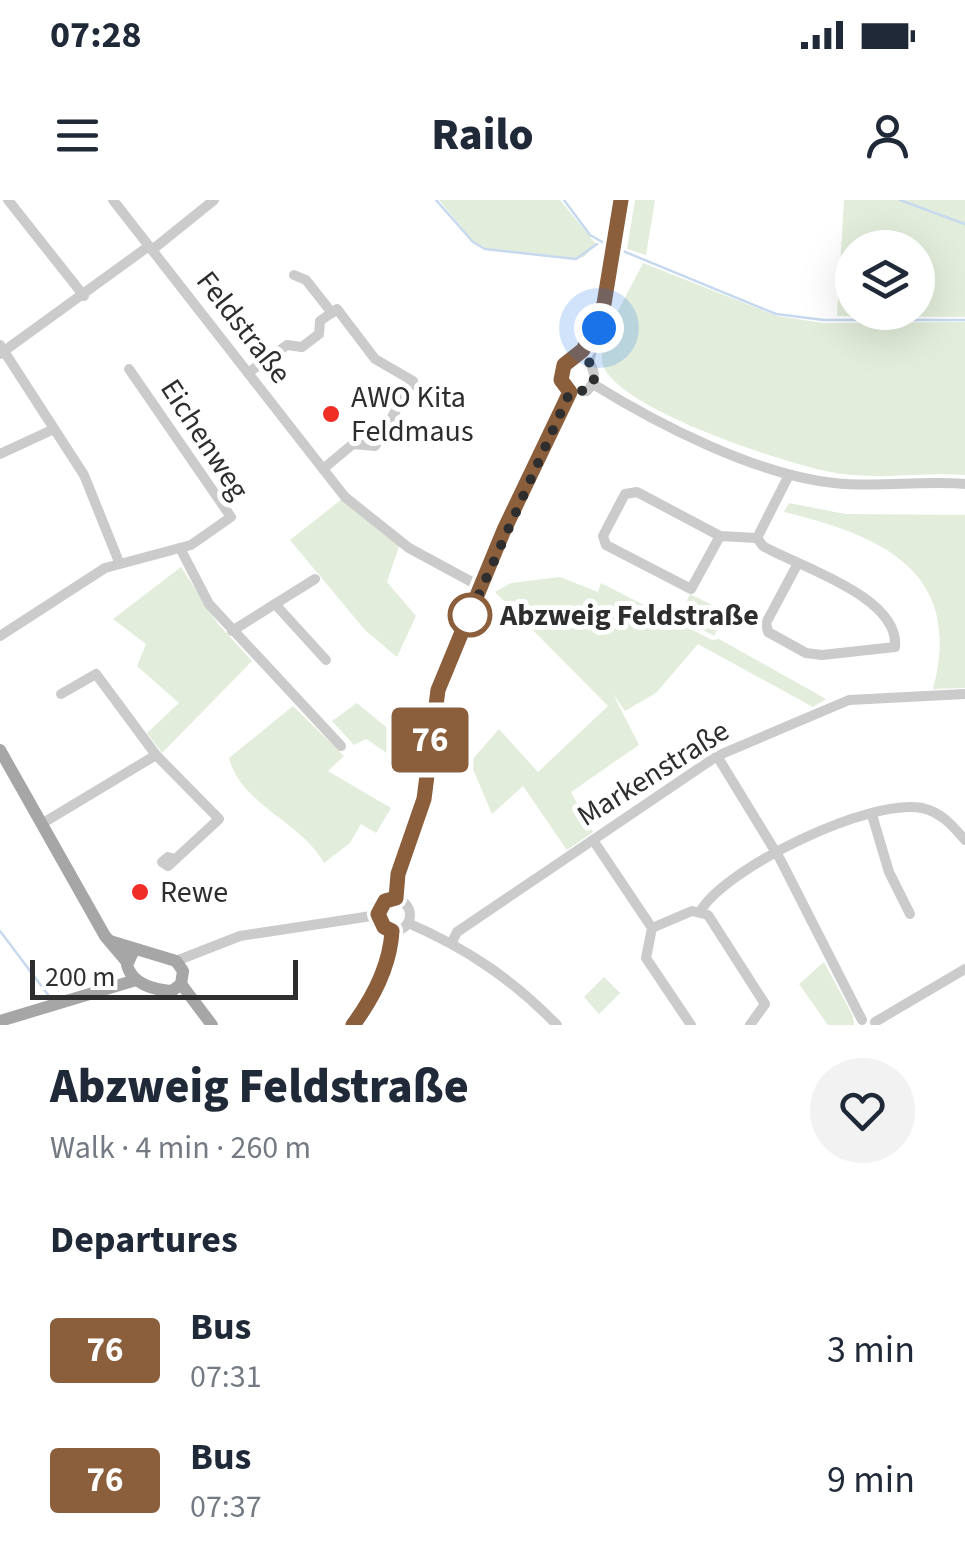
<!DOCTYPE html>
<html lang="en">
<head>
<meta charset="utf-8">
<style>
  :root { --surface:#fff; --page:#f2f2f3; --text:#1f2937; --muted:#747a83 }
  body { margin:0; font-family:"Source Sans 3",sans-serif; background:var(--page); color:var(--text); height:100vh; display:flex; flex-direction:column; font-size:38px; white-space:nowrap }
  * { box-sizing:border-box; margin:0 }
  p { font-size:32px; color:var(--muted) }
  .icon { flex:none; width:55px; height:55px; fill:none; stroke:currentColor; stroke-width:2; stroke-linecap:round; stroke-linejoin:round }
  .map { position:relative; height:825px; overflow:hidden }
  .drawer { display:flex; flex-direction:column; background:var(--surface); flex:1 }
  .drawer>* { flex:none }
  .badge { padding:0 20px; border-radius:8px; font-size:35px; line-height:65px }
  .fabs { position:absolute; left:835px; top:30px; display:grid; gap:20px }
  .fabs a { display:grid; place-items:center; width:100px; height:100px; border-radius:50%; background:var(--surface); box-shadow:0 10px 40px #0002; font-size:50px }
  .scale { position:absolute; left:30px; bottom:25px; width:268px; box-sizing:border-box; padding-left:10px; border:5px solid #2e2e2e; border-top:0; font-size:28px; line-height:35px; white-space:nowrap; color:#2e2e2e; -webkit-text-stroke:8px #fff; paint-order:stroke }
  .you { position:absolute; width:50px; height:50px; margin:-25px; border:8px solid #fff; border-radius:50%; background:#1a73e8; box-shadow:0 0 0 15px #1a73e833 }
  .map>.badge { position:absolute; translate:-50% -50%; box-shadow:0 0 0 5px #fff }
  h2 { padding:0 50px; font-size:38px; line-height:90px }
  .round { display:grid; place-items:center; flex:none; width:105px; height:105px; border-radius:52px; background:var(--page) }
  .summary { display:flex; align-items:center; justify-content:space-between; height:170px; padding:0 50px }
  h1 { font-size:48px; font-weight:800; line-height:75px }
  ul { padding:0; list-style:none }
  li { display:flex; align-items:center; gap:30px; height:130px; padding:0 50px }
  li div { flex:1 }
  li b { display:block; font-size:38px }
  li em { font-style:normal }
  li .badge { min-width:110px; font-weight:700; text-align:center }
  .status { display:flex; justify-content:space-between; align-items:center; height:70px; padding:0 50px; background:var(--surface); direction:ltr }
  .status svg { height:28px; fill:currentColor }
  header { display:flex; justify-content:space-between; align-items:center; height:130px; padding:0 50px; background:var(--surface); font-size:45px; font-weight:800 }
  .map>svg:first-child { display:block }
  .green { fill:#e2eddb; fill-rule:evenodd }
  .lines { fill:none; stroke-linecap:round; stroke-linejoin:round }
  .stream { stroke:#c6d9ee; stroke-width:2.5 }
  .minor { stroke:#cbcbcb; stroke-width:10 }
  .major { stroke:#a6a6a6; stroke-width:12 }
  .line-casing { stroke:#fff; stroke-width:22 }
  .line { stroke:#8b5e3c; stroke-width:15 }
  .walk { stroke:#2e2e2e; stroke-width:10; stroke-dasharray:0 18 }
  .poi-dot { fill:#f02e25; stroke:#fff; stroke-width:4 }
  .stop-dot { fill:#fff; stroke:#8b5e3c; stroke-width:5 }
  .labels { text-anchor:middle; stroke-width:10; stroke-linejoin:round; paint-order:stroke }
  .street-label { font-size:30px; fill:#2e2e2e; stroke:#fff }
  .poi-label { font-size:30px; fill:#2e2e2e; stroke:#fff; text-anchor:start }
  .stop-label { font-size:30px; font-weight:bold; fill:#2e2e2e; stroke:#fff; text-anchor:start }
</style>
</head>
<body>
<div class="status"><b>07:28</b><svg viewBox="0 0 49 12"><path d="M0 12V9h3v3zM5 12V6h3v6zM10 12V3h3v9zM15 12V0h3v12zM26 1h20v11H26zM47 4h2v5h-2z"/></svg></div>
<header><svg class="icon" aria-label="menu" viewBox="0 0 24 24"><path d="M4 6h16M4 12h16M4 18h16"/></svg>Railo<svg class="icon" aria-label="person" viewBox="0 0 24 24"><circle cx="12" cy="8" r="4"/><path d="M4 21q1-7 8-7t8 7"/></svg></header>
<div class="map">
<svg width="965" height="825" viewBox="0 0 965 825">
  <rect width="100%" height="100%" fill="#fff"/>
  <g class="green">
    <polygon points="439,0 560,0 596,44 584,57 576,58 486,48 473,41"/>
    <polygon points="635,0 655,0 646,55 627,49"/>
    <path d="M 844,0 L 965,0 L 965,117 L 837,116 ZM 852,48 L 918,48 L 918,112 L 852,112 Z"/>
    <path d="M 643,63 L 777,116 L 823,123 L 965,122 L 965,275 C 922,272 879,280 836,273 C 792,266 608,207 602,161 C 599,140 633,84 643,63 Z"/>
    <polygon points="342,299 399,346 387,382 416,416 397,457 365,430 290,340"/>
    <path d="M 789,303 L 845,314 L 965,315 L 965,488 L 933,489 C 965,369 878,335 784,312 Z"/>
    <polygon points="181,367 218,424 252,461 162,553 147,533 179,503 137,466 146,444 113,419"/>
    <polygon points="560,377 598,392 601,383 712,440 719,439 826,499 813,507 698,444 656,493 625,511 613,494 639,545 571,592 593,632 567,650 523,586 492,614 470,562 499,529 538,572 608,506 495,392 511,383"/>
    <polygon points="690,394 726,412 714,436 679,417"/>
    <polygon points="357,503 420,555 419,562 405,565 366,539 354,545 332,521"/>
    <path d="M 293,506 L 344,556 L 328,571 L 391,608 L 376,633 L 361,624 L 350,643 L 324,663 C 302,622 241,605 229,558 Z"/>
    <polygon points="824,762 853,816 854,825 828,825 799,784"/>
    <polygon points="604,777 620,793 599,814 584,797"/>
  </g>
  <g class="lines">
    <g class="stream">
      <polyline points="436,0 473,42 485,49 576,59 597,44"/>
      <polyline points="564,0 590,35 611,47"/>
      <polyline points="900,0 965,24"/>
      <polyline points="618,49 776,114 824,120 965,120"/>
      <polyline points="0,731 49,796"/>
    </g>
    <g class="minor">
      <polyline points="8,0 84,96"/>
      <polyline points="113,0 345,297 409,348 481,387"/>
      <polyline points="152,50 214,0"/>
      <polyline points="294,75 306,80 332,113"/>
      <polyline points="0,145 84,275 119,362"/>
      <polyline points="0,154 149,46"/>
      <polyline points="577,158 594,128"/>
      <polyline points="589,162 610,80 621,0"/>
      <polyline points="248,173 287,145 302,147 319,134 320,121 337,109 375,159 413,181 375,246 353,244 323,269"/>
      <path d="M 593,184 C 659,225 757,275 834,283 C 878,288 921,280 965,284"/>
      <polyline points="571,192 560,172 569,160 579,159"/>
      <path d="M 571,192 L 587,191 C 596,181 596,173 589,162"/>
      <polyline points="0,254 54,229"/>
      <polyline points="720,336 691,389 606,345 603,336 625,294 637,292 720,336 757,338"/>
      <path d="M 757,338 L 763,346 C 800,367 900,397 895,447 L 822,455 L 806,453 L 768,432 L 766,423 L 797,365"/>
      <polyline points="757,338 789,275"/>
      <polyline points="180,348 209,404 341,546"/>
      <polyline points="275,404 326,460"/>
      <polyline points="232,431 315,379"/>
      <polyline points="0,436 105,368 191,345 231,317 129,169"/>
      <polyline points="61,494 96,474 156,555 219,619 168,666 162,662 168,657 176,659"/>
      <polyline points="717,556 780,659 862,820"/>
      <polyline points="872,615 889,672 910,714"/>
      <polyline points="43,623 156,555"/>
      <polyline points="593,640 652,728 646,758 691,825"/>
      <polyline points="396,698 398,674 424,599 439,490 504,330 571,192"/>
      <circle cx="394" cy="715" r="16"/>
      <path d="M 701,710 C 729,666 870,598 922,608 C 941,612 953,626 965,640"/>
      <path d="M 408,723 C 468,749 512,779 557,825"/>
      <polyline points="652,728 692,711 708,715 765,804 750,825"/>
      <polyline points="452,742 457,732 717,556 849,500 965,494"/>
      <polyline points="176,761 240,736 378,715"/>
      <polyline points="875,822 965,769"/>
      <polyline points="353,825 378,783 392,731"/>
    </g>
    <g class="major">
      <polyline points="0,550 105,736 127,762"/>
      <path d="M 110,741 L 176,761 L 183,771 L 181,784 L 172,791 C 154,790 132,784 127,765 L 133,752"/>
      <polyline points="181,784 212,825"/>
      <polyline points="0,821 136,780"/>
    </g>
  </g>
  <g class="lines">
    <defs>
      <path id="line" d="M 353,825 C 373,798 390,765 392,731 L 384,727 L 378,714 L 385,701 L 396,698 L 398,674 L 424,599 L 438,490 L 504,330 L 570,192 L 561,180 L 564,165 L 583,150 L 604,104 L 621,0"/>
    </defs>
    <use href="#line" class="line-casing"/>
    <use href="#line" class="line"/>
    <path class="walk" d="M 470,415 L 467,421 L 570,192 L 588,190 C 596,181 596,174 589,162 L 599,128"/>
  </g>
  <g class="poi-dot">
    <circle cx="331" cy="214" r="10"/>
    <circle cx="140" cy="692" r="10"/>
  </g>
  <circle class="stop-dot" cx="470" cy="415" r="20"/>
  <g class="labels">
    <g class="street-label">
      <text transform="translate(244 127) rotate(52)" y="10">Feldstraße</text>
      <text transform="translate(205 239) rotate(57)" y="10">Eichenweg</text>
      <text transform="translate(653 573) rotate(-32)" y="10">Markenstraße</text>
    </g>
    <g class="poi-label">
      <text x="351" y="207">AWO Kita<tspan x="351" dy="34">Feldmaus</tspan></text>
      <text x="160" y="702">Rewe</text>
    </g>
    <g class="stop-label">
      <text x="500" y="425">Abzweig Feldstraße</text>
    </g>
  </g>
</svg>
<div class="fabs">
<a><svg class="icon" aria-label="layers" viewBox="0 0 24 24"><path d="M12 4l9 5-9 5-9-5zM3 14l9 5 9-5"/></svg></a>
</div>
<div class="scale">200 m</div>
<div class="you" style="left:599px;top:128px"></div>
<b class="badge" style="left:430px;top:540px;background:#8b5e3c;color:#fff">76</b>
</div>
<section class="drawer">
<div class="summary"><div><h1>Abzweig Feldstraße</h1><p>Walk · 4 min · 260 m</p></div><a class="round"><svg class="icon" aria-label="heart" viewBox="0 0 24 24"><path d="M12 20l-8-8c-3-5 5-10 8-4 3-6 11-1 8 4z"/></svg></a></div>
<h2>Departures</h2>
<ul>
<li><span class="badge" style="background:#8b5e3c;color:#fff">76</span><div><b>Bus</b><p>07:31</p></div><em>3 min</em></li>
<li><span class="badge" style="background:#8b5e3c;color:#fff">76</span><div><b>Bus</b><p>07:37</p></div><em>9 min</em></li>
</ul>
</section>
</body>
</html>
